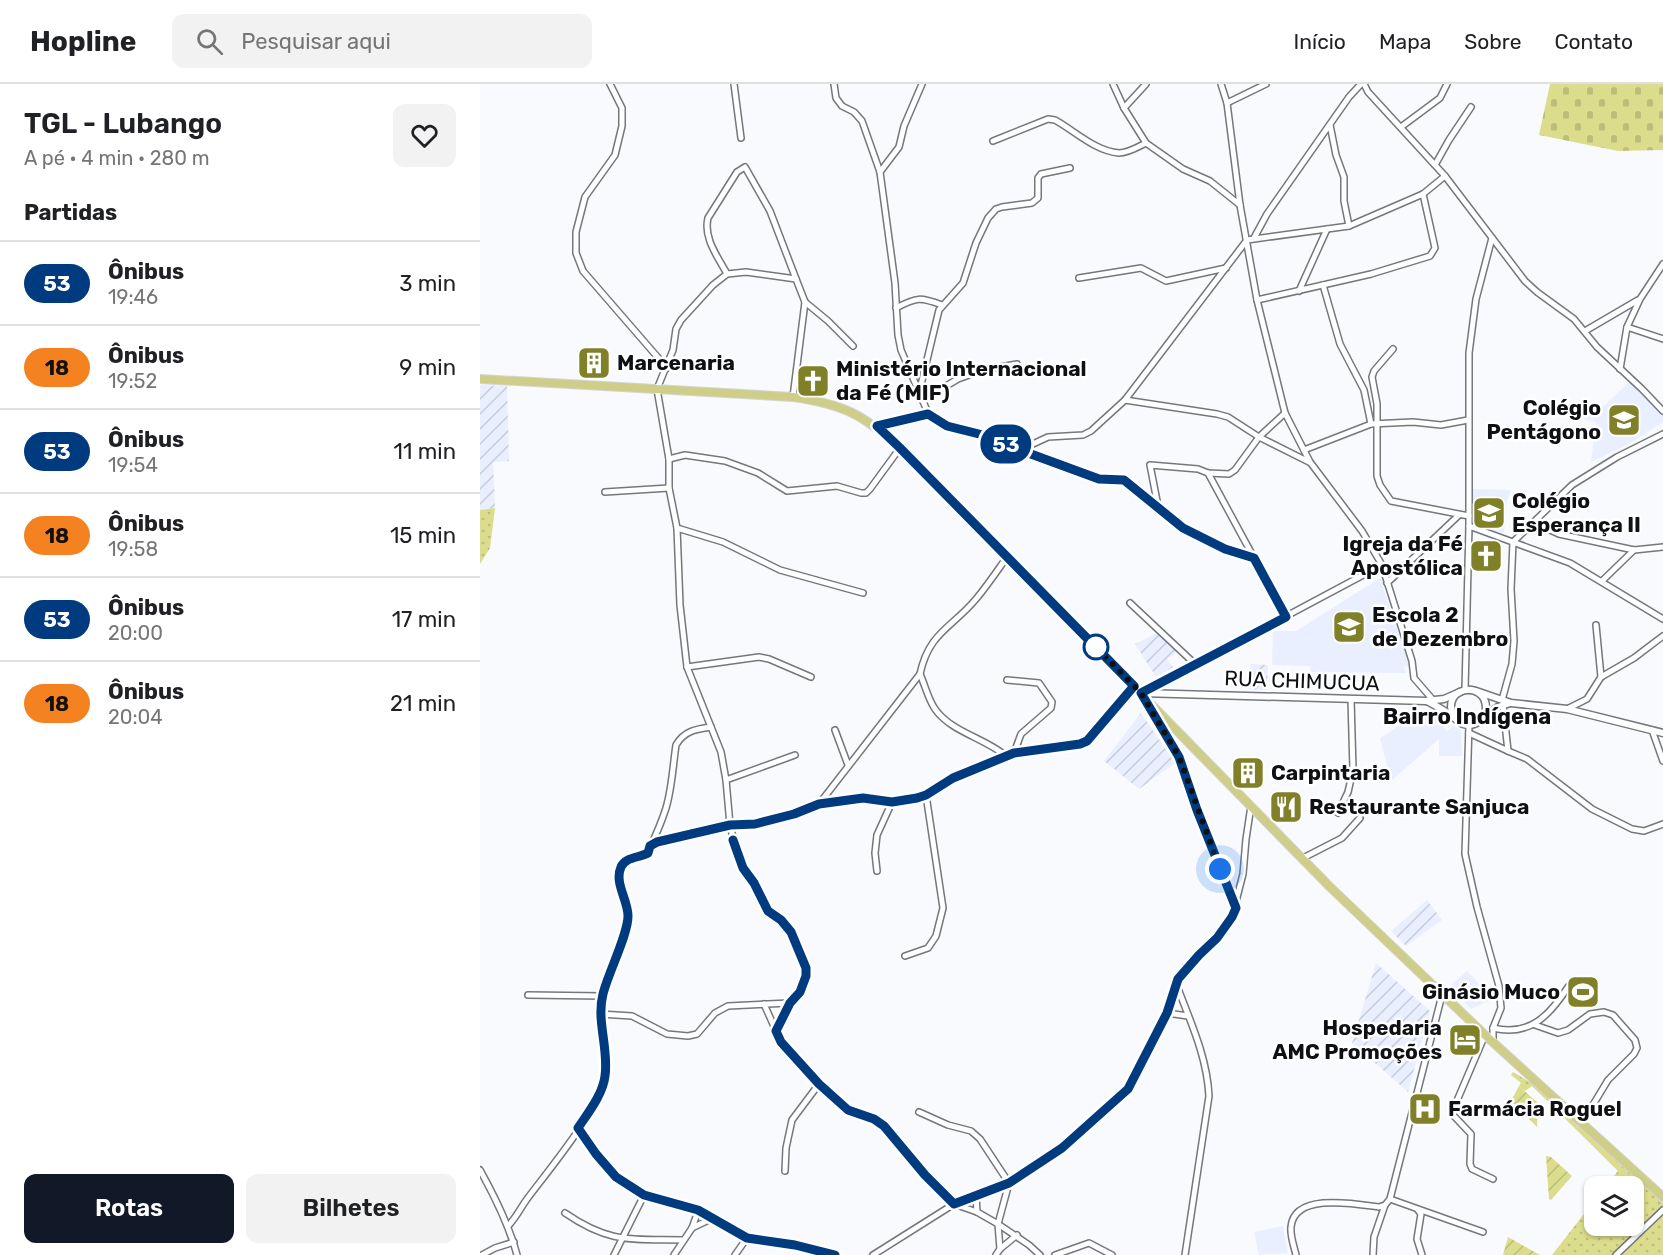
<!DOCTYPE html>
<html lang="pt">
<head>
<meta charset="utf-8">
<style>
  :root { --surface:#fff; --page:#f2f2f2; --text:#202124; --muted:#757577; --line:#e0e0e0; --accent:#111827 }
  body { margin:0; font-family:Rubik,sans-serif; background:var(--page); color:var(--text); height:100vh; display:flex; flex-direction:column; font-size:22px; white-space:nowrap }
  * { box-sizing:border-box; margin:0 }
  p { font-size:20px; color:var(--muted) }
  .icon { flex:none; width:33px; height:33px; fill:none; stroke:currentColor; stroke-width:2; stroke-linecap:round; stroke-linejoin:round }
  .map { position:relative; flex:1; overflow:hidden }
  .side { display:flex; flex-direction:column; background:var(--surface); width:480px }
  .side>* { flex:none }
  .badge { padding:0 12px; border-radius:20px; font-size:21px; line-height:39px }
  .controls { position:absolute; left:1104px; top:1092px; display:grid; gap:12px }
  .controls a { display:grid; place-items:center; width:60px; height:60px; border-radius:12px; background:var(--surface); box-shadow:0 2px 4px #0004; font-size:30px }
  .you { position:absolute; width:30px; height:30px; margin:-15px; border:4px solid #fff; border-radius:50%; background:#1a73e8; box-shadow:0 0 0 9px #1a73e833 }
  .map>.badge { position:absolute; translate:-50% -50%; box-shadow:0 0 0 3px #fff }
  h2 { padding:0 24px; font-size:22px; line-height:54px }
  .round { display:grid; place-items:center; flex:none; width:63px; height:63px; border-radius:12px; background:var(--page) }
  .summary { display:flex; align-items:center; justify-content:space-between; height:102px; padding:0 24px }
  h1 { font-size:28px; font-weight:600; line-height:45px }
  .action { display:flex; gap:12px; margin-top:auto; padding:12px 24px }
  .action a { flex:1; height:69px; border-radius:12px; background:var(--accent); color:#fff; font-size:24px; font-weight:600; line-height:69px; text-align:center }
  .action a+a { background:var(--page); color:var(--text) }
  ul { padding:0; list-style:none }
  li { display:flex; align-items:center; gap:18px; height:84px; padding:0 24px; border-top:2px solid var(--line) }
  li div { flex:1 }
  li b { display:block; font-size:22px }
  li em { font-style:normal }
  li .badge { min-width:66px; font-weight:700; text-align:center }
  header { display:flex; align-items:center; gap:36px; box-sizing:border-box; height:84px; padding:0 30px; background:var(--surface); border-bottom:2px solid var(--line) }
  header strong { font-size:28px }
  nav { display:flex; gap:33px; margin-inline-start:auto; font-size:21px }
  .search { width:420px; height:54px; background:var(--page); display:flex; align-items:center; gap:15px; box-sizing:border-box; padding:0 21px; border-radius:12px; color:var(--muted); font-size:22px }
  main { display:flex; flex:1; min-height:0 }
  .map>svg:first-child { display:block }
  .built { fill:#e9effe }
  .industrial { fill:url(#industrial-furrows) }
  .grass { fill:url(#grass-dots) }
  .cemetery { fill:url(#cemetery-stones) }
  .garden { fill:url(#garden-furrows) }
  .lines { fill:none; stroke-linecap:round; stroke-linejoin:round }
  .minor-casing { stroke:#74777e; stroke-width:8 }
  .tertiary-casing { stroke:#74777e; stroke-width:9 }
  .primary-casing { stroke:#d4d4d5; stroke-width:10 }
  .minor { stroke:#fff; stroke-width:5 }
  .tertiary { stroke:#fff; stroke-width:6 }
  .primary { stroke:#cece88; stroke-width:8 }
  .line-casing { stroke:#fff; stroke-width:14 }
  .line { stroke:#003b80; stroke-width:9 }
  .walk { stroke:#0f1013; stroke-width:6; stroke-dasharray:0 10.8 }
  .stop-dot { fill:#fff; stroke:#003b80; stroke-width:3 }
  .labels { text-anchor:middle; stroke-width:5; stroke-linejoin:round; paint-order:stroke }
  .poi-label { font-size:21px; font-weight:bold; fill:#0f1013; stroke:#fff; text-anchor:start }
  .street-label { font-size:21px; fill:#0f1013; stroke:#fff }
  .neighbourhood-label { font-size:22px; font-weight:bold; fill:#0f1013; stroke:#fff }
</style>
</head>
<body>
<header>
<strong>Hopline</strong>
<div class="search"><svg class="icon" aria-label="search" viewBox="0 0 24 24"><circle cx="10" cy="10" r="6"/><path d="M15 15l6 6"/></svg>Pesquisar aqui</div>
<nav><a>Início</a><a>Mapa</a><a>Sobre</a><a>Contato</a></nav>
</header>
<main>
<section class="side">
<div class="summary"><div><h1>TGL - Lubango</h1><p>A pé · 4 min · 280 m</p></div><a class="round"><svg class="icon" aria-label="heart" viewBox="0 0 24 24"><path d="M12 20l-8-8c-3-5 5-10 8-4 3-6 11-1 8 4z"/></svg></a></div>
<h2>Partidas</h2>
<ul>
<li><span class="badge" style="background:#003b80;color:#fff">53</span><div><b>Ônibus</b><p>19:46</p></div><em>3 min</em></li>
<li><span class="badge" style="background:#f58220;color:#111">18</span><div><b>Ônibus</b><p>19:52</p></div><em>9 min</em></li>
<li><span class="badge" style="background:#003b80;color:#fff">53</span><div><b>Ônibus</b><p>19:54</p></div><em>11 min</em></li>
<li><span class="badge" style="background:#f58220;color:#111">18</span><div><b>Ônibus</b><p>19:58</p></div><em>15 min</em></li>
<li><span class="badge" style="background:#003b80;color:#fff">53</span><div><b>Ônibus</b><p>20:00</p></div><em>17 min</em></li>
<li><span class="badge" style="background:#f58220;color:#111">18</span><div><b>Ônibus</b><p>20:04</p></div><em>21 min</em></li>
</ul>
<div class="action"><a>Rotas</a><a>Bilhetes</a></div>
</section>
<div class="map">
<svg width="1183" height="1171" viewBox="0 0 1183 1171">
  <defs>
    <pattern id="industrial-furrows" width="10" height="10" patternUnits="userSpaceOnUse" patternTransform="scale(1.5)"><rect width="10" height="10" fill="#e9effe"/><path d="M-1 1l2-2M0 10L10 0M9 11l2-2" fill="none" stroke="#c7ccd9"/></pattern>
    <pattern id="grass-dots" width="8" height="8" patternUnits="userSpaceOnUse" patternTransform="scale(1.5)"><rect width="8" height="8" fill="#dbdd8d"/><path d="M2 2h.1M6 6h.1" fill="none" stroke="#bbbd79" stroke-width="1.8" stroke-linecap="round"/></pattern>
    <pattern id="cemetery-stones" width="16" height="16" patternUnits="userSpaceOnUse" patternTransform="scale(1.5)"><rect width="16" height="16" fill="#dbdd8d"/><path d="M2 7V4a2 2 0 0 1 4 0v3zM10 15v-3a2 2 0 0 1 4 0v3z" fill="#bbbd79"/></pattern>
    <pattern id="garden-furrows" width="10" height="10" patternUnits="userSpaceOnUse" patternTransform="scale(1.5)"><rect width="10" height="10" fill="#dbdd8d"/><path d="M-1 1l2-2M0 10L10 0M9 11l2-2" fill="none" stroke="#bbbd79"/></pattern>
  </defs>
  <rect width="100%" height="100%" fill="#f9fafe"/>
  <g class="built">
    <polygon points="1150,297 1183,330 1183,338 1149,360 1111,378 1116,338 1093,333 1113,319 1124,322"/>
    <polygon points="993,405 1031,406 1026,419 1024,449 993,440"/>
    <polygon points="900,494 929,581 924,583 926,589 831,588 830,582 792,581 793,547 816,547"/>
    <polygon points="943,627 964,632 965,634 960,640 967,647 973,642 981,646 982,672 959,672 959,655 911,697 900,654"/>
    <polygon points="987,887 1013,915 991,925 969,903"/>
    <polygon points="803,1142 808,1169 779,1171 774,1148"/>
  </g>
  <g class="industrial">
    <polygon points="0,301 27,302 29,377 13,378 15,424 0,426"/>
    <polygon points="678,548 697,568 687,575 693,583 676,593 655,560"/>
    <polygon points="771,580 788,581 787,606 767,605"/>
    <polygon points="661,629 695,679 659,705 624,677"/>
    <polygon points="947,816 962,836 926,862 911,847"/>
    <polygon points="896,879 950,927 928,1008 872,959"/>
  </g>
  <g class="grass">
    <polygon points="15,424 10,464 0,480 0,426"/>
    <polygon points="1033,988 1053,1000 1183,1119 1183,1171 1072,1171 1114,1117 1114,1142 1154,1142 1154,1102 1126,1102 1138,1087 1052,1002 1045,1007 1039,1002 1041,999 1031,991"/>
  </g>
  <polygon class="cemetery" points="1070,0 1183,0 1183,66 1138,67 1059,51"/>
  <g class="garden">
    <polygon points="1039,1002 1058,1019 1057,1043 1031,1017"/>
    <polygon points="1066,1072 1071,1073 1092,1092 1071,1116 1069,1115"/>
    <polygon points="1028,1153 1060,1171 1023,1171"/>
  </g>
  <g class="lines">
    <defs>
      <g id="minor">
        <polyline points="130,0 142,24 142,42 135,71 105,113 96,148 96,169 103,187 187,284"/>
        <polyline points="254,0 261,54"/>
        <polyline points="354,0 356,14 362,22 374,28 382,37 400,88 415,199 418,251 421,266 448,329 467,341 511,353 540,366 619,395 644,396 703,444 745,465 774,474"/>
        <polyline points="633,0 644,24 666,59 703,85 730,97 760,121"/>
        <polyline points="741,0 747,19 760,121 777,216 805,329 830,378 882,447 902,481 932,577 934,594 953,616"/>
        <polyline points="884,0 888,8 965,92 1045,197 1057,208 1094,235 1117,263 1162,305 1183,327"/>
        <polyline points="747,19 786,0"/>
        <polyline points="644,24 666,0"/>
        <polyline points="850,41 856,71 864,93 864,117 869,142"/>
        <polyline points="921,43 960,14 967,0"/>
        <path d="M 513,57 L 568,35 L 575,36 C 595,47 615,67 639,69 C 648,69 658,63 666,59"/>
        <polyline points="955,81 969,56 991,23"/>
        <polyline points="400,88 419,63 424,42 442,0"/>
        <polyline points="774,154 787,130 869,13 881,0"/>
        <path d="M 247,190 C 238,173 223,154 228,134 L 257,88 L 265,83 L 290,127 L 316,195"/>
        <polyline points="599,194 661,184 686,197 746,184"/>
        <polyline points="843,201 860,260 884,306 891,340"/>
        <polyline points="819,207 847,145"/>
        <polyline points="777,216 891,190 950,172 955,164 943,110"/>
        <path d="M 416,224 C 437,213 440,213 462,221"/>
        <polyline points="1147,243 1183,255"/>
        <polyline points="1105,247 1158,216"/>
        <polyline points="913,265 894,287 892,293 897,320 897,392 900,401 911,417 989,432"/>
        <polyline points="1140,285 1147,243 1160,215 1183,180"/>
        <polyline points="439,309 459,226 483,199 496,159 508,134 516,125 522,123 552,119 558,114 558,94 561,90 590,84"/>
        <polyline points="313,313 325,218"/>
        <polyline points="442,316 478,295 503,286 537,280"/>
        <polyline points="645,316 737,330 748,333 779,353 829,378"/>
        <polyline points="397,342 448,329"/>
        <polyline points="540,366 568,353 603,351 611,347 645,316 767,156 869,142 943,110 965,92"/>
        <polyline points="824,366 891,340 933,338 961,341 988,336"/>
        <polyline points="189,375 205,371 245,377 278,389 307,407 357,402 381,409 386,409 390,405 420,364"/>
        <polyline points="728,389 806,533"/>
        <polyline points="125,408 189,404"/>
        <polyline points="678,422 670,381 718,385 728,389 749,390 755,386 779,353 805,329"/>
        <polyline points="1055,439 1079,450 1154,466 1183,463"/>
        <polyline points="989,442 1090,479 1183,535"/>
        <polyline points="197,444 243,458 300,486 383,509"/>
        <polyline points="1122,497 1154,466"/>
        <polyline points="907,499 979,431"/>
        <polyline points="650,519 715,580"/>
        <polyline points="1116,541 1121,593"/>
        <polyline points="207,583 279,573 289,575 331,593"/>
        <path d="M 440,590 C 445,601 448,615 455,625 C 471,648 505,654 526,672"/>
        <polyline points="527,596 559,599 572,618 571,624 541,650 534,669"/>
        <polyline points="985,606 989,442 989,269 996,215 1012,154"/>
        <polyline points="662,609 902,481"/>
        <polyline points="1022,616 1032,580 1034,557 1031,505 1033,458 1092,401 1137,373 1183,350"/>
        <polyline points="667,619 698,673 717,726 756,824"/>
        <polyline points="1087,625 1107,615 1121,593 1154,574 1183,552"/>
        <polyline points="989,641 985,770 997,823 1019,902 1021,924 1013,944 1013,958"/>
        <polyline points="355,646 368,681"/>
        <polyline points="1172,646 1183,677"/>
        <polyline points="989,649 1028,667 1023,621"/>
        <polyline points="1028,667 1047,675 1112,725 1152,745 1164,747 1183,740"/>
        <polyline points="246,696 315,671"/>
        <path d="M 339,720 L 440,590 C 449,548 472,544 496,515 C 507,502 517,487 527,473"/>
        <polyline points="858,729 868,708 873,686 871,615"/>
        <polyline points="170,762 185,756 250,741 275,740 314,730 339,720 383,714 412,718 446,711 473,694 534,669 563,664 594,662 607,657 655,602"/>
        <polyline points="823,774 862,754 880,734"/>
        <polyline points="397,787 395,769 397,751 412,718"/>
        <polyline points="425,872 448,864 456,852 463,824 446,711"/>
        <path d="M 697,902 C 711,939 727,973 729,1012 L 705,1171"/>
        <polyline points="48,911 122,912"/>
        <polyline points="284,920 301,958 339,1000 368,1026 394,1035 404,1042 445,1091 474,1120 497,1128 518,1140 549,1161 560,1171"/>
        <polyline points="687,929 708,932"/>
        <polyline points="120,930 152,932 187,950 208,952 217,950 235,929 248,922 310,919"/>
        <polyline points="1055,941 1078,949 1088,946 1110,930 1124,928 1133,931 1155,956 1157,964 1154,970 1128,996 1102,1039"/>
        <path d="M 1013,944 C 1050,953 1070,931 1088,903"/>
        <polyline points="296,947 310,919 320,908 326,892 326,884 311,848 301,836 288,827 278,806 263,784 257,770 250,741 246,696 241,668 207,583 200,521 197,444 189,404 189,375 177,305 193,266 196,245 201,236 233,201 247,190 266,188 316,195 325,218 348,237 373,262"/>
        <polyline points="1005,951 973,1026 973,1031 991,1050 990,1080 992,1085 1013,1095"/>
        <polyline points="439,1028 468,1041 491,1047 500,1055 529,1099 518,1140 520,1165"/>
        <polyline points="98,1044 116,1070 136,1093 164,1111 218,1127 267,1154 315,1161 355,1171"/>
        <path d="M 0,1086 C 15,1113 29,1141 37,1171"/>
        <polyline points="305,1087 306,1064 312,1036 339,1000"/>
        <polyline points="496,1111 497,1128"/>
        <polyline points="910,1115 1003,1148"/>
        <polyline points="938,1126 941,1130 937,1155 942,1171"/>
        <path d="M 85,1129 C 130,1160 152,1155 203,1156"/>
        <path d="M 29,1141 C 37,1132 40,1125 47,1115 C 68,1087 119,1026 125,993 C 130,966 116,938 122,911 C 127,888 148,854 148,833 C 149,817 135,801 140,785 C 145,770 164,778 169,766 C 175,753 182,737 186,724 C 192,704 193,681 196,661 C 204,647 216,645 231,643"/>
        <polyline points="212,1144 233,1134"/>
        <polyline points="2,1171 15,1164 34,1158"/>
        <polyline points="134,1171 164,1111"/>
        <polyline points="194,1171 212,1144 218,1127"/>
        <polyline points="255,1171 267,1154"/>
        <polyline points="393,1171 474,1120 529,1099 582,1064 648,1005 687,929 698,895 719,871 737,854 752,833 763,790 766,755 771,722"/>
        <polyline points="516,1171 520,1165 537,1151"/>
        <polyline points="575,1171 609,1159 632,1171"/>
        <path d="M 816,1171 C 814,1162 810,1152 811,1143 C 814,1108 876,1120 899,1123 L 905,1121 L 910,1115 L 962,911"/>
        <polyline points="893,1171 894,1153 905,1121"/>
        <polyline points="1136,1171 1183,1126"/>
      </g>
      <g id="tertiary">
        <polyline points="996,607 1031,619 1087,625 1183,649"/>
        <polyline points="661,609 946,617 964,615 980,608"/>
        <path d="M 947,617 C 955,621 963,626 971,631 C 975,634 978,638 983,640 C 994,643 1006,636 1006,624 C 1006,595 959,603 974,633"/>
        <polyline points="1005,632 1018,623 1030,619"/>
      </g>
      <path id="primary" d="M 0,295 L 313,313 C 362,320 383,330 420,364 L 849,802 L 1005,951 L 1183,1113"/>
    </defs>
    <use href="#minor" class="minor-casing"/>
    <use href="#tertiary" class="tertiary-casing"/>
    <use href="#primary" class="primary-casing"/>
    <use href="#minor" class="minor"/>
    <use href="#tertiary" class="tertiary"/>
    <use href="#primary" class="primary"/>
  </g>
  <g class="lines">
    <defs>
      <path id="line" d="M 253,756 L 263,784 L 274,799 L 288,827 L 301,836 L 311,848 L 326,884 L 326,892 L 320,908 L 310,919 L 296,947 L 301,958 L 339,1000 L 368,1026 L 394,1035 L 404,1042 L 445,1091 L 474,1120 L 529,1099 L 582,1064 L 648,1005 L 687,929 L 698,895 L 719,871 L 737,854 L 752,833 L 756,824 L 717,726 L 699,673 L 661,609 L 806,533 L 774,474 L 745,465 L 703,444 L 644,396 L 619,395 L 540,366 L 511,353 L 467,342 L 448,330 L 397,342 L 420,364 L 654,602 L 607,657 L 600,660 L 534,669 L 473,694 L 446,711 L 437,714 L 412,718 L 383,714 L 339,720 L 314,730 L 275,740 L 250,741 L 177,758 L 170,762 L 168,769 C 159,774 145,773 141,783 C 134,799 148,816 148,832 C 148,851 128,889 123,910 C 116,937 129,964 125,992 C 123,1010 108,1029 98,1044 L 116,1070 L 136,1093 L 164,1111 L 218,1126 L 267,1154 L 315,1161 L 355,1171"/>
    </defs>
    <use href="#line" class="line-casing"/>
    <use href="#line" class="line"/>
    <polyline class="walk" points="616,563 613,560 661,609 699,673 740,785"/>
  </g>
  <defs>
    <symbol id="building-square" viewBox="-11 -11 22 22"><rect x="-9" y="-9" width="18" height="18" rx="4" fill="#808029" stroke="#fff"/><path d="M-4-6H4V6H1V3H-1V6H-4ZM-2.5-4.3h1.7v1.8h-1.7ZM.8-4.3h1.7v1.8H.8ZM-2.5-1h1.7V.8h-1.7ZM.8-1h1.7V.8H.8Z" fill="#fff"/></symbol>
    <symbol id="church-square" viewBox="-11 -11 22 22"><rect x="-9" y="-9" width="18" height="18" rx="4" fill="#808029" stroke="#fff"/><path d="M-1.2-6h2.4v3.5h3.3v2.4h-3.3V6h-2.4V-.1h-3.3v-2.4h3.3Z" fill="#fff"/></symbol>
    <symbol id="school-square" viewBox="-11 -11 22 22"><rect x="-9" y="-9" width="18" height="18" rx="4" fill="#808029" stroke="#fff"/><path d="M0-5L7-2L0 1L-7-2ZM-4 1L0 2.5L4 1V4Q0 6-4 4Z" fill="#fff"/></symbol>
    <symbol id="university-square" viewBox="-11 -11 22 22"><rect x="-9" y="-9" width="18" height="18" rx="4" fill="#808029" stroke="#fff"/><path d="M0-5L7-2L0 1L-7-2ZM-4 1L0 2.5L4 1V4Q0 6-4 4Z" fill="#fff"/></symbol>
    <symbol id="restaurant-square" viewBox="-11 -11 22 22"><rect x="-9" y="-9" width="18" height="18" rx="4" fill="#808029" stroke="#fff"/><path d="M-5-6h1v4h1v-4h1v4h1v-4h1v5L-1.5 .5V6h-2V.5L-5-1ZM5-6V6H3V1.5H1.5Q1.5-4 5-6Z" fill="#fff"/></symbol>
    <symbol id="stadium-square" viewBox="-11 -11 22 22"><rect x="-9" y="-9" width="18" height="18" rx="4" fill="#808029" stroke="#fff"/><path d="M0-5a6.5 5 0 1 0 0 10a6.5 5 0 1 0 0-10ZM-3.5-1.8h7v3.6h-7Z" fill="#fff"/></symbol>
    <symbol id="hotel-square" viewBox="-11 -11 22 22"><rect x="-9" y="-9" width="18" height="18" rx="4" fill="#808029" stroke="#fff"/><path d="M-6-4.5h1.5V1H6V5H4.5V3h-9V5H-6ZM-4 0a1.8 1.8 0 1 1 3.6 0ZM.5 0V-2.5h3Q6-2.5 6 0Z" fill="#fff"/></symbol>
    <symbol id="hospital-square" viewBox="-11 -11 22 22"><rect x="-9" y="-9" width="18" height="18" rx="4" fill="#808029" stroke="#fff"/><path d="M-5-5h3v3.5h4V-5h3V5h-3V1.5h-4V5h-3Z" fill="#fff"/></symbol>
  </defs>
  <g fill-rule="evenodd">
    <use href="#building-square" x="95" y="260" width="38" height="38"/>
    <use href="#church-square" x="314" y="278" width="38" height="38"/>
    <use href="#school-square" x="1125" y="317" width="38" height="38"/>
    <use href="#university-square" x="990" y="410" width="38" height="38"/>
    <use href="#church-square" x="987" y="453" width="38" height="38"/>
    <use href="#school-square" x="850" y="524" width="38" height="38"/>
    <use href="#building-square" x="749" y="670" width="38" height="38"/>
    <use href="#restaurant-square" x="787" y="704" width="38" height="38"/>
    <use href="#stadium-square" x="1084" y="889" width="38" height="38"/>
    <use href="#hotel-square" x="966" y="937" width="38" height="38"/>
    <use href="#hospital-square" x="926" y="1006" width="38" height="38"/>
  </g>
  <circle class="stop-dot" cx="616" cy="563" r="12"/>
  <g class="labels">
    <g class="poi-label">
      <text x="137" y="286">Marcenaria</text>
      <text x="356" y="292">Ministério Internacional<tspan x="356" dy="24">da Fé (MIF)</tspan></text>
      <text x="1121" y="331" text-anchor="end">Colégio<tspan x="1121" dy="24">Pentágono</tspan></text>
      <text x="1032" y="424">Colégio<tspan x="1032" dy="24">Esperança II</tspan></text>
      <text x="983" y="467" text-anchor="end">Igreja da Fé<tspan x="983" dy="24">Apostólica</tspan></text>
      <text x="892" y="538">Escola 2<tspan x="892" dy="24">de Dezembro</tspan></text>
      <text x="791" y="696">Carpintaria</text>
      <text x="829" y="730">Restaurante Sanjuca</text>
      <text x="1080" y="915" text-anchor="end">Ginásio Muco</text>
      <text x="962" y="951" text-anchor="end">Hospedaria<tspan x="962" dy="24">AMC Promoções</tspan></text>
      <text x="968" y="1032">Farmácia Roguel</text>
    </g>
    <g class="street-label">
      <text transform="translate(822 597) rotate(2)" y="7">RUA CHIMUCUA</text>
    </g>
    <g class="neighbourhood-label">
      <text x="987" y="640">Bairro Indígena</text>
    </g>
  </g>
</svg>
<div class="controls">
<a><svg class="icon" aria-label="layers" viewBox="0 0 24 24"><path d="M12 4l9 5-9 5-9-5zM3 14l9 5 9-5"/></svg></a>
</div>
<div class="you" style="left:740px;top:785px"></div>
<b class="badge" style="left:526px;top:360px;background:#003b80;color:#fff">53</b>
</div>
</main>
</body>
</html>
